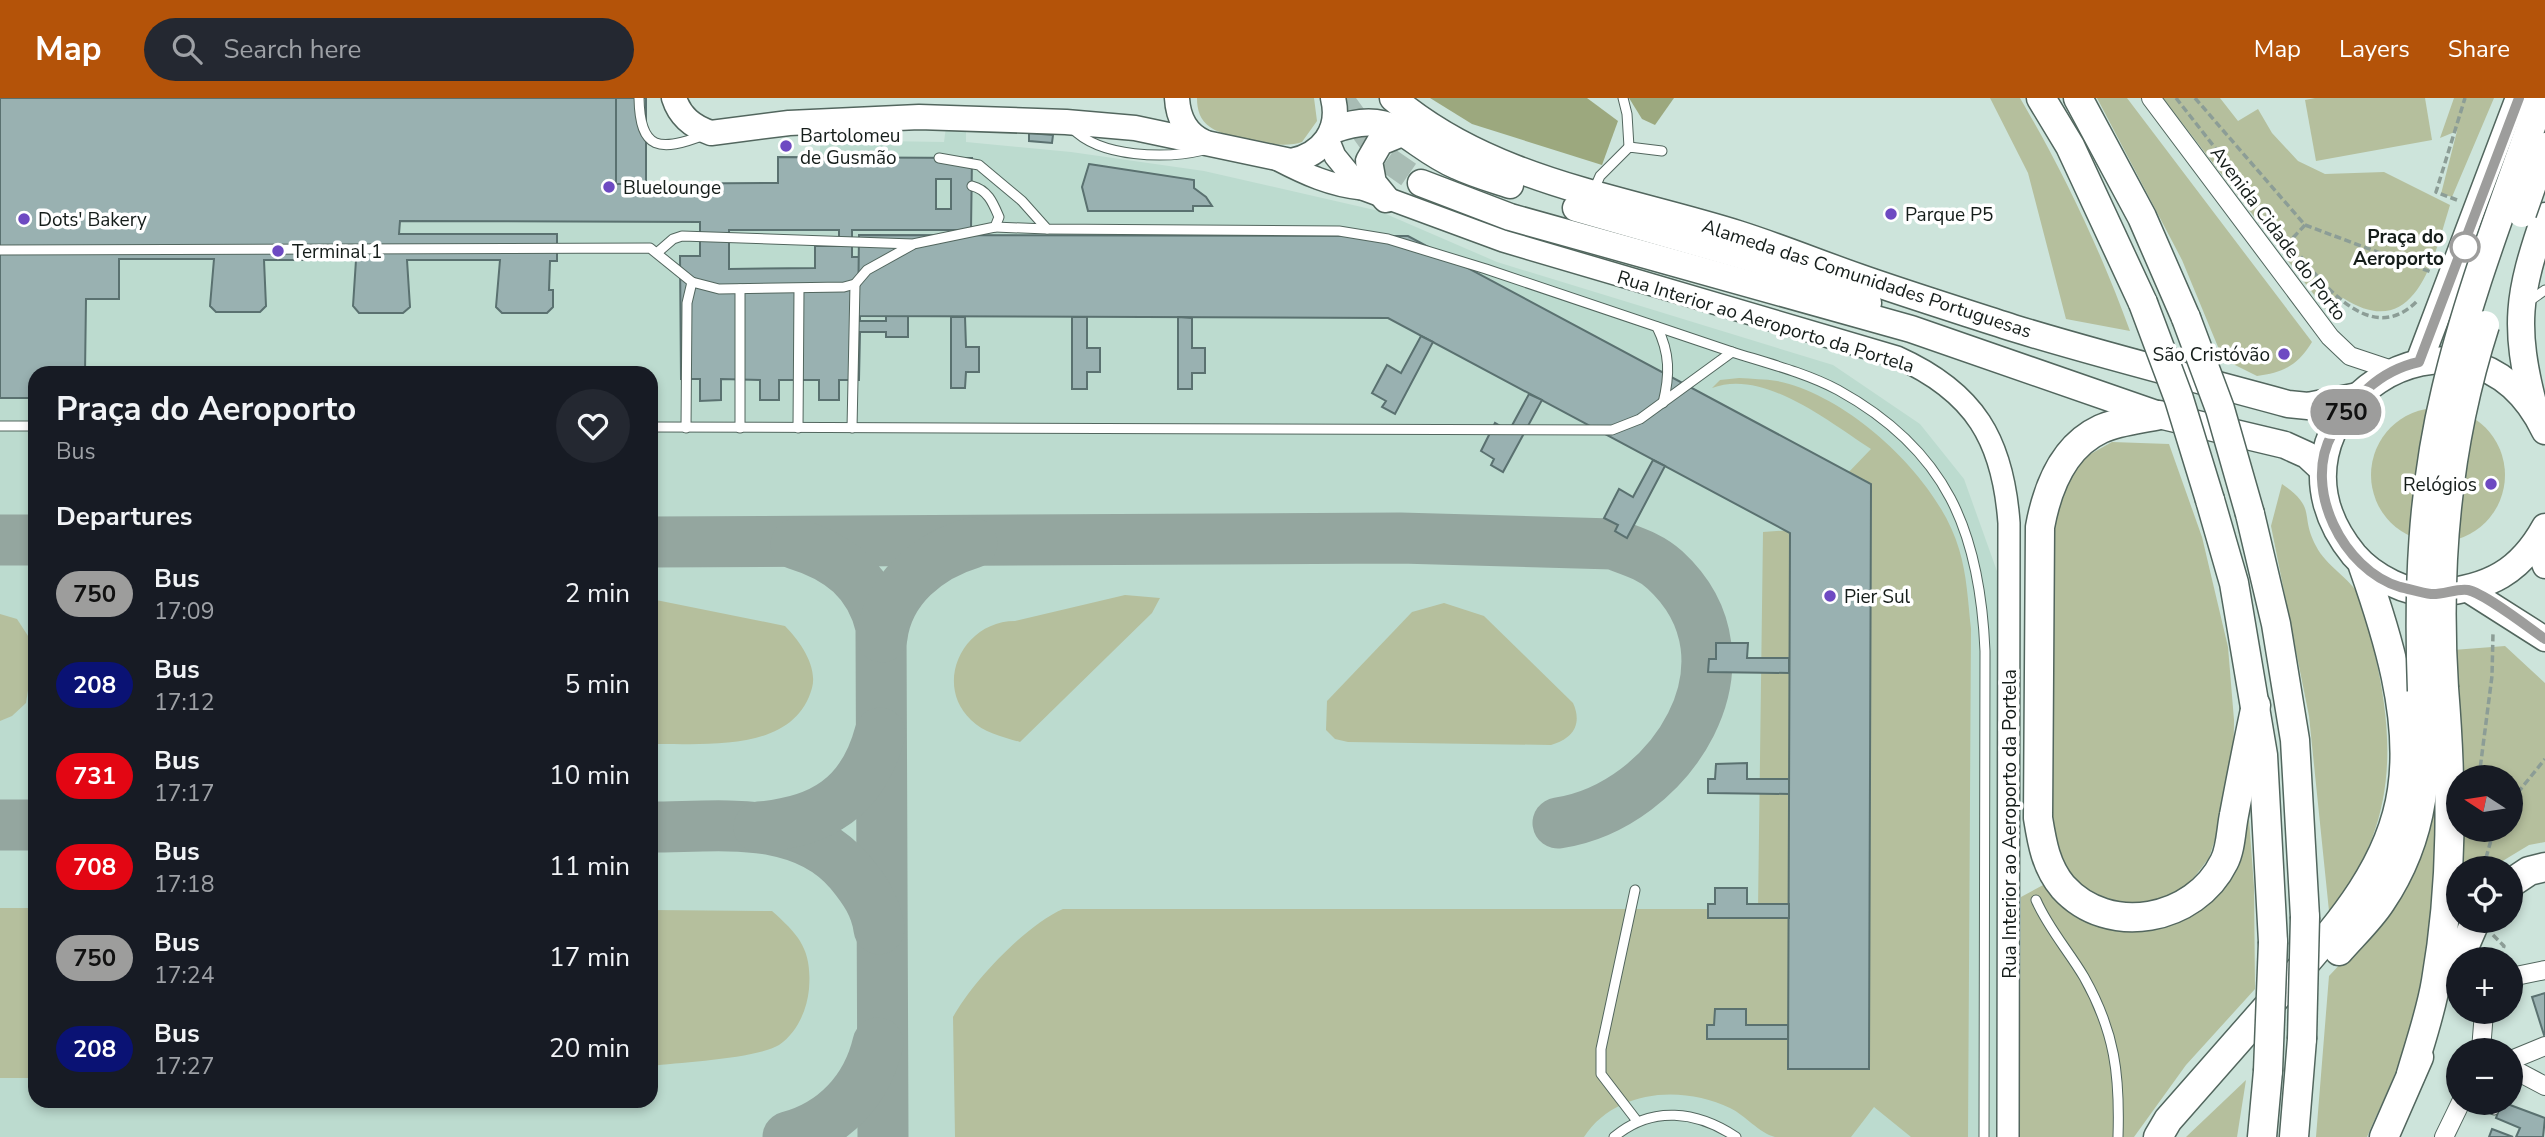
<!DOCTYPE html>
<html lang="en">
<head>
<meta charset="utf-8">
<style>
  :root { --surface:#171b24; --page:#242831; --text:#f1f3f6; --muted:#9ea1a6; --accent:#b45309 }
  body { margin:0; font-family:"Nunito Sans",sans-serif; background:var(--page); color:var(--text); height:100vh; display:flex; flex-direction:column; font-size:26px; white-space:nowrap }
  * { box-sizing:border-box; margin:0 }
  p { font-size:23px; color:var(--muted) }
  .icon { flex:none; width:38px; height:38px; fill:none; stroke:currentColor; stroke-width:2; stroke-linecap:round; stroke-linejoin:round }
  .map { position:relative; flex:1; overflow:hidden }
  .sheet { position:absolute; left:28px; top:268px; width:630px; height:742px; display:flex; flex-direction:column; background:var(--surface); border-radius:21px; box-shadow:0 4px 10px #0003 }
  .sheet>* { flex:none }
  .badge { padding:0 14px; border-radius:23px; font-size:24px; line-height:46px }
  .needle { width:46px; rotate:282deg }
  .controls { position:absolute; left:2446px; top:667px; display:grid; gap:14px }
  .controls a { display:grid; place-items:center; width:77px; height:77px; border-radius:50%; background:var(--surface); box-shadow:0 4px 10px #0003; font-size:35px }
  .map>.badge { position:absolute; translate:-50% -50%; box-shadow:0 0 0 4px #fff }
  h2 { padding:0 28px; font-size:26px; line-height:63px }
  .round { display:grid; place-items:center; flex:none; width:74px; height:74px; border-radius:37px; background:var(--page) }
  .summary { display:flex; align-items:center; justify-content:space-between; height:119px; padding:0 28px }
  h1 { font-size:33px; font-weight:700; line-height:52px }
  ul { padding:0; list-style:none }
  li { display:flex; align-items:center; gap:21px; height:91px; padding:0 28px }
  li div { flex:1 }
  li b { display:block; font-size:26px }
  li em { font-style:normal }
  li .badge { min-width:77px; font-weight:700; text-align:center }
  header { display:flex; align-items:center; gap:42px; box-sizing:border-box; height:98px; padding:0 35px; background:var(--accent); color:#fff }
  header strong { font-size:33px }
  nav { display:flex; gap:38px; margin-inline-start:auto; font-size:24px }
  .search { width:490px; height:63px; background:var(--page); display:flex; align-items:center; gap:18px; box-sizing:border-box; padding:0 24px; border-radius:38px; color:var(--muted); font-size:26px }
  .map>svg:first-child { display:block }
  .built { fill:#bcdbcf; fill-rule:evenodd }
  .green { fill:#b5bf9d }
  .forest { fill:#9ca87e }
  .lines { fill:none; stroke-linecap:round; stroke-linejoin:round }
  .taxiway { stroke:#94a69f; stroke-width:51 }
  .building { fill:#99b1b1; stroke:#5a7170; stroke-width:2; fill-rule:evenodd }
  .primary-tunnel { stroke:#a8bcb4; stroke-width:26; stroke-dasharray:26 13; stroke-linecap:butt }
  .service-casing { stroke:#52665e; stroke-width:11 }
  .minor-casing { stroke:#52665e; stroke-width:20 }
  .tertiary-casing { stroke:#52665e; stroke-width:24 }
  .secondary-casing { stroke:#52665e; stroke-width:27 }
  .primary-casing { stroke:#52665e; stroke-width:29 }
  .trunk-casing { stroke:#52665e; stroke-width:31 }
  .path { stroke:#8c9d96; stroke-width:3.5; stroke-dasharray:7 3.5; stroke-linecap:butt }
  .service { stroke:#fff; stroke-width:9 }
  .minor { stroke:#fff; stroke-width:18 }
  .tertiary { stroke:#fff; stroke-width:21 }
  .secondary { stroke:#fff; stroke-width:24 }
  .primary { stroke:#fff; stroke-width:26 }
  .trunk { stroke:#fff; stroke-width:28 }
  .trunk-bridge-casing { stroke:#52665e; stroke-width:31; stroke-linecap:butt }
  .trunk-bridge { stroke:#fff; stroke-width:28 }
  .line-casing { stroke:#fff; stroke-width:16 }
  .line { stroke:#9d9d9c; stroke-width:10 }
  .poi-dot { fill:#6e4ac2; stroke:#fff; stroke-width:2.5 }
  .stop-dot { fill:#fff; stroke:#9d9d9c; stroke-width:3.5 }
  .labels { text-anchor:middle; stroke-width:7; stroke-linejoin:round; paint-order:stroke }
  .poi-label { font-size:19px; fill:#151d1a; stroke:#fff; text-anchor:start }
  .street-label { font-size:19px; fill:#151d1a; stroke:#fff }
  .stop-label { font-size:19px; font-weight:bold; fill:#151d1a; stroke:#fff; text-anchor:end }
</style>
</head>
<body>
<header>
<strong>Map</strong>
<div class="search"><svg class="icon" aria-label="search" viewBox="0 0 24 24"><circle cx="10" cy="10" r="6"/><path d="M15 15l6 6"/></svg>Search here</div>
<nav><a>Map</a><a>Layers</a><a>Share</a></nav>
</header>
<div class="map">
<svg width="2545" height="1039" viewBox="0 0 2545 1039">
  <rect width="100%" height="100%" fill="#cde4db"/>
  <path class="built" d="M 0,0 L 616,86 L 778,85 L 820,59 L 820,42 L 944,44 L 946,29 L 966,30 L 966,44 L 1071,54 L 1204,73 L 1379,113 L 1497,164 L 1833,267 L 1920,326 L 1964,381 L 1998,476 L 1996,1039 L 0,1039 ZM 35,275 L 651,275 L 651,1003 L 35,1003 Z"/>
  <g class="green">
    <path d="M 1197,0 L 1314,0 L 1317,23 L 1302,44 C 1283,52 1227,41 1210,29 C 1200,22 1197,12 1197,0 Z"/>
    <path d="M 1990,0 L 2020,0 C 2064,75 2100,151 2130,233 L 2066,221 L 2028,75 Z"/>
    <path d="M 2097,0 L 2127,0 L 2312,244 C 2298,267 2283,275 2257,278 L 2223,261 L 2182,162 Z"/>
    <path d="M 2163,0 L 2220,0 L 2238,23 L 2258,11 L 2272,35 L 2298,63 L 2325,76 L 2384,74 L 2450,107 C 2434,159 2416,247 2343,200 L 2325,211 Z"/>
    <polygon points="2315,0 2425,0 2432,42 2316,63 2305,2"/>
    <polygon points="2454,0 2494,0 2452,99 2441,96 2457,33 2440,40"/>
    <path d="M 1739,280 C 1752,281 1765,281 1777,283 C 1849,297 1939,381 1959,451 C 1967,477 1968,504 1971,531 L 1968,1039 L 1911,1039 L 1874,1009 L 1851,1039 C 1828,1039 1798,1039 1775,1039 C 1759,1035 1745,1017 1730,1010 C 1683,987 1615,991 1584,1039 L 955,1039 L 953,919 C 973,883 1026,827 1063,811 L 1758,811 L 1763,434 L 1793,432 L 1871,351 C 1829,324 1763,270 1712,290 L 1720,282 Z"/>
    <circle cx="2438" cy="377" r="67"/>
    <polygon points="2112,344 2169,346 2202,439 2228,549 2234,622 2233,685 2209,760 2179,799 2142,812 2096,799 2073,782 2056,746 2047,709 2050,436 2059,395 2078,363"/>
    <path d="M 2282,386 C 2318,411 2299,416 2316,448 C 2326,468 2350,480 2361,500 C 2370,515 2371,540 2375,557 C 2397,653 2394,734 2329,813 L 2309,618 L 2271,428 Z"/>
    <path d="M 1125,497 L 1160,500 L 1152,515 L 1020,644 C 1003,639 984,635 971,622 C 933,586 963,523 1015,523 Z"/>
    <path d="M 651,501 L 785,528 C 799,542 818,568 812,590 C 794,656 704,645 651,646 Z"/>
    <path d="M 1444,505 L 1484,518 L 1573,605 C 1583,627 1572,641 1551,647 L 1348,644 L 1335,641 L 1326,632 L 1327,603 L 1412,514 Z"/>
    <polygon points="0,516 17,521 30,541 31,574 26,605 12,618 0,623"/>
    <polygon points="2505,548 2545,585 2545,744 2529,747 2491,770 2459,770 2459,732 2511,732 2511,679 2459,679 2453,552"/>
    <path d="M 2437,691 C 2437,780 2431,881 2399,965 C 2390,990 2377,1015 2367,1039 L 2316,1039 L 2329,878 L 2390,813 Z"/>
    <path d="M 2247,694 L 2254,789 L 2255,891 L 2186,967 L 2134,1039 L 2019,1039 L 2021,799 L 2045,786 C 2100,834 2119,847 2190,816 Z"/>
    <rect x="0" y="810" width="35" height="170"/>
    <path d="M 651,812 L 772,813 C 800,838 812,852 809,891 C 807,912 797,935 779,947 C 755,961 681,964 651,968 Z"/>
    <polygon points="2246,982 2237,1039 2186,1039"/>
  </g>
  <g class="forest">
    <polygon points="1430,0 1587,0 1618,23 1602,67 1472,26"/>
    <polygon points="1629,0 1674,0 1655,27 1642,21"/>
  </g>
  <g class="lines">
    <g class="taxiway">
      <polyline points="0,442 35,442"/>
      <path d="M 651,444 L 1400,440 L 1613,446 C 1631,453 1650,458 1665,472 C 1764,563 1671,708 1558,725"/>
      <path d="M 796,446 C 839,459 870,483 881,529 L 883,1039"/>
      <path d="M 882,539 C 888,491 928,458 972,445"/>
      <polyline points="0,727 35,727"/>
      <path d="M 651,729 C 719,729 801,716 850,774 C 864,791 876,808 879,831"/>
      <path d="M 759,729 C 822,724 863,699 880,635"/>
      <path d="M 788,1039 C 834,1027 867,992 878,945"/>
    </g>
  </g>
  <g class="building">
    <path d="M 0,0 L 616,0 L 616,86 L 778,85 L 778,59 L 972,60 L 971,132 L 852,132 L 852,159 L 860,159 L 860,223 L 886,223 L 886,218 L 908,217 L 908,239 L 886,239 L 886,234 L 860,234 L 859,282 L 839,282 L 839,302 L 819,302 L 819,282 L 779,282 L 779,302 L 760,302 L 760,282 L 721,281 L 721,302 L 700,303 L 700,281 L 681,281 L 680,158 L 700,158 L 700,124 L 400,123 L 399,136 L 557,136 L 557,163 L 550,163 L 549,192 L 553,192 L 553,209 L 547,215 L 502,215 L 496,209 L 500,162 L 407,162 L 410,209 L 403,215 L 359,215 L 353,208 L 356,162 L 264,162 L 266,208 L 260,214 L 216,214 L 210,208 L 214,161 L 119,161 L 119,201 L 86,201 L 85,275 L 35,275 L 35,300 L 0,300 ZM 936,81 L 951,81 L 951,111 L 936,111 ZM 729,132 L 839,132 L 839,148 L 815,148 L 815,170 L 729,171 Z"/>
    <rect x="616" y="0" width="30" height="86"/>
    <polygon points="1029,35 1053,37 1052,45 1029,43"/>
    <polygon points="1089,66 1194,82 1194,90 1206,99 1212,108 1193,108 1193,113 1088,113 1082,89"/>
    <polygon points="859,137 1408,138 1871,386 1869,971 1788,971 1790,435 1388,220 858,218"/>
    <polygon points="951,219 965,219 966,249 979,249 979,274 966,274 965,290 951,290"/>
    <polygon points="1072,219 1087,219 1087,250 1100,250 1100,274 1087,274 1087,291 1072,291"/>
    <polygon points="1178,219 1192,220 1192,250 1205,250 1205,275 1192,275 1192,291 1178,291"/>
    <polygon points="1421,238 1433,244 1395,316 1382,309 1386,303 1372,295 1387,267 1401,275"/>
    <polygon points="1529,296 1542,302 1503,374 1491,367 1494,361 1481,353 1495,325 1509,333"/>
    <polygon points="1653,362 1665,368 1627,440 1615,433 1618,427 1604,420 1619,391 1633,399"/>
    <polygon points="1716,545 1748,545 1747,560 1789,560 1789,575 1708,574 1709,561 1716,561"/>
    <polygon points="1747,665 1747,681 1789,681 1789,696 1708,695 1708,681 1715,681 1716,666"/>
    <polygon points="1715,790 1747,790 1747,806 1789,806 1789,820 1708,820 1708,806 1715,806"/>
    <polygon points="2545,895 2545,936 2544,937 2532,899"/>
    <polygon points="1715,911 1746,911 1746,927 1788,927 1788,941 1707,941 1707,927 1714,927"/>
    <polygon points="2502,1004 2545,1020 2543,1039 2516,1039 2520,1030 2496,1020"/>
    <polygon points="2492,1031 2513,1039 2489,1039"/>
  </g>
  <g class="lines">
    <polyline class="primary-tunnel" points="1340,0 1382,58 1421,85"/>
    <defs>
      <g id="service">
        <path d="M 639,0 C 640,53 660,54 704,37"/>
        <polyline points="1623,0 1627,16 1629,49"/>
        <path d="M 1072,30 C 1100,60 1166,61 1204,52"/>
        <polyline points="939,60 979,67 1022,103 1047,131 1339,133 1388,141 1486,171 1732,254"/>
        <polyline points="1593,94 1600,78 1629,49 1662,53"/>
        <polyline points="995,129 1047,131"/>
        <polyline points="0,152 650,150 692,184 687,205 686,330"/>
        <path d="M 658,154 L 673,141 L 682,138 L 913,146 L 995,129 L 999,119 C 993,105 988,92 972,88"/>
        <polyline points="692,184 719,191 844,189 855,186 867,172 912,147"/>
        <polyline points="2528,204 2545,192"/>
        <path d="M 1657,229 C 1670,255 1670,277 1663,305"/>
        <polyline points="0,328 35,328"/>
        <path d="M 651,329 L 1612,332 L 1640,321 L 1732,254 C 1767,265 1806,275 1838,292 C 1947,352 1980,434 1985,553 L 1984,1039"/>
        <polyline points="740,330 740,191"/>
        <polyline points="798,330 799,191"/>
        <polyline points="852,330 855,186"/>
        <polyline points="1635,792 1601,951 1601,976 1637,1023"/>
        <path d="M 2036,802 C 2048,830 2068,852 2084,879 C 2115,934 2120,977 2118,1039"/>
        <polyline points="2476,1004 2494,1012"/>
        <path d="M 1614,1039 C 1652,1007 1697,1013 1736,1039"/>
      </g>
      <g id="minor">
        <polyline points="2151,0 2330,239 2350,258 2392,272"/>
        <polyline points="2511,879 2545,872"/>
        <polyline points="2481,952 2484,914"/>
        <polyline points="2511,962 2545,948"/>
        <polyline points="2511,970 2545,988"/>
        <polyline points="2444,1039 2461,1004"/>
      </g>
      <g id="tertiary">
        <polyline points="1328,41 1335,58 1362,91"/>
        <path d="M 1278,62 C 1305,76 1331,88 1362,91 L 1503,143 L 1897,259 C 1975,294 2003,342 2009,425 L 2008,1039"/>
      </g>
      <g id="secondary">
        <path d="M 674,0 C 680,19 693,29 711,35 L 789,25 L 919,19 L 1066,24 L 1135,30 L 1291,63 C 1322,57 1341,32 1333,0"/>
        <path d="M 1177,0 C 1178,19 1186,36 1204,44"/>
        <polyline points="2536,444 2545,468"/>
        <polyline points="2468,492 2545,541"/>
      </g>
      <g id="primary">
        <path d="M 1393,0 C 1490,83 1620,99 1738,136 C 1779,149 1818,165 1858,179 C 1909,197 1961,213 2013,230 C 2104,258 2197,281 2288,306 L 2308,308 L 2358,298"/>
        <path d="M 1333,32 C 1395,8 1406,46 1457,68 C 1474,76 1492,81 1510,87"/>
        <polyline points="1421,85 1510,119 1911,231 2159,317 2285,347 2307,357 2322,371"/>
        <polyline points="1386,101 1373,85 1369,63 1380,44 1402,35"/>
        <polyline points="1576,110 1761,163 1868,205"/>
        <polyline points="2419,264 2519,0"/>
        <path d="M 2534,309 C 2513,228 2518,196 2545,118"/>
        <path d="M 2545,333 C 2467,171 2241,319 2354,457 C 2373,479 2409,498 2438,495 C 2489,490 2520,474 2545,429"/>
      </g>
      <g id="trunk">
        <polyline points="2041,0 2070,48 2143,205"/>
        <polyline points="2078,0 2142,119 2186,220"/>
        <path d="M 2159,317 C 2141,321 2118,323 2101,331 C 2062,349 2047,391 2040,429 L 2038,720 C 2042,745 2046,769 2063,789 C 2109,840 2195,823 2224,764 C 2231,751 2231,731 2234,717 C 2241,680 2248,644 2256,607"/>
        <polyline points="2210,402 2234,485 2263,657 2273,844"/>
        <polyline points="2250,416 2276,526 2295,642 2305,819"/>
        <polyline points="2511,785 2529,773 2545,769"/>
        <path d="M 2339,853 C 2353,837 2370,821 2381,804 C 2426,737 2429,670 2422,593"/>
        <polyline points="2459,861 2476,822"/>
        <path d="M 2411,976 C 2420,945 2431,914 2436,883 C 2453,786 2452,688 2444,590"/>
        <path d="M 2158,1039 L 2168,1022 C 2204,981 2241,939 2277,898 C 2329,837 2390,775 2402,692 C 2413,619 2387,536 2363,468"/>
        <polyline points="2262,1039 2268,973"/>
        <polyline points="2294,1039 2302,941"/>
        <polyline points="2384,1039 2419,959"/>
      </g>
    </defs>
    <use href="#service" class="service-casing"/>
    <use href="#minor" class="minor-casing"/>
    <use href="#tertiary" class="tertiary-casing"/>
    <use href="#secondary" class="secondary-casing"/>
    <use href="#primary" class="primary-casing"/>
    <use href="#trunk" class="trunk-casing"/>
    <g class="path">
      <polyline points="2176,0 2289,144"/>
      <path d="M 2195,0 L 2305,127 L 2289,144 C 2317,178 2369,254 2418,202"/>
      <polyline points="2457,102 2436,94 2465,0"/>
      <polyline points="2305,127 2431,174"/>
      <polyline points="2479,679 2492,578 2493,535"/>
      <polyline points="2511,703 2545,661"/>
      <polyline points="2483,770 2494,732"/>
      <polyline points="2493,837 2504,848 2499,861"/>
    </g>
    <use href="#service" class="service"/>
    <use href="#minor" class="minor"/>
    <use href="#tertiary" class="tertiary"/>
    <use href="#secondary" class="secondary"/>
    <use href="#primary" class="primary"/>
    <use href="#trunk" class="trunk"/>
    <defs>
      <g id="trunk-bridge">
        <polyline points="2522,115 2545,49"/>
        <polyline points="2143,205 2179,301 2210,402"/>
        <polyline points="2186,220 2220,311 2250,416"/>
        <path d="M 2444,590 C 2436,467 2447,345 2485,227"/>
        <path d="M 2422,593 C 2418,492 2422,391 2446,292 C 2469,193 2508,96 2541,0"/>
        <polyline points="2302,941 2305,819"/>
        <polyline points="2268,973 2273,844"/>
      </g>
    </defs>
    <use href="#trunk-bridge" class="trunk-bridge-casing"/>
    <use href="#trunk-bridge" class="trunk-bridge"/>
  </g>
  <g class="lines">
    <defs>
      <path id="line" d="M 2519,0 L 2419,264 C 2378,273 2353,301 2332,336 C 2302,390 2343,472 2400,489 C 2410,491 2421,495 2431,496 C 2443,497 2457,490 2468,492 C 2486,496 2529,530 2545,541"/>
    </defs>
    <use href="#line" class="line-casing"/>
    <use href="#line" class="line"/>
  </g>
  <g class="poi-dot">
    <circle cx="786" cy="48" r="7"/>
    <circle cx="609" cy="89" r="7"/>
    <circle cx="1891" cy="116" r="7"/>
    <circle cx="24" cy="121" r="7"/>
    <circle cx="278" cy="153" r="7"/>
    <circle cx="2284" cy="256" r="7"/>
    <circle cx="2491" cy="386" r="7"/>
    <circle cx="1830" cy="498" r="7"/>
  </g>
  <circle class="stop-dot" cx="2465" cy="149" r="14"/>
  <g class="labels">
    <g class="poi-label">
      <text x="800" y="44">Bartolomeu<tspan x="800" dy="22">de Gusmão</tspan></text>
      <text x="623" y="96">Bluelounge</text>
      <text x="1905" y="123">Parque P5</text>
      <text x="38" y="128">Dots' Bakery</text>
      <text x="292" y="160">Terminal 1</text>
      <text x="2270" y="263" text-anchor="end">São Cristóvão</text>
      <text x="2477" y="393" text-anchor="end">Relógios</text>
      <text x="1844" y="505">Pier Sul</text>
    </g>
    <g class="street-label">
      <text transform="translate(2279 135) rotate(53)" y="7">Avenida Cidade do Porto</text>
      <text transform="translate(1867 180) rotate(18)" y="7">Alameda das Comunidades Portuguesas</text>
      <text transform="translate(1766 223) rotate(17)" y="7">Rua Interior ao Aeroporto da Portela</text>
      <text transform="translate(2009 726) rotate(-90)" y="7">Rua Interior ao Aeroporto da Portela</text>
    </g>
    <g class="stop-label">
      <text x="2444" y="145">Praça do<tspan x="2444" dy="22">Aeroporto</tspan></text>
    </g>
  </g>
</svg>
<div class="controls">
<a><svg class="needle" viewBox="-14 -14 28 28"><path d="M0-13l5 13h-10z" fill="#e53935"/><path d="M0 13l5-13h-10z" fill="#9ea1a6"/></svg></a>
<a><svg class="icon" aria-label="locate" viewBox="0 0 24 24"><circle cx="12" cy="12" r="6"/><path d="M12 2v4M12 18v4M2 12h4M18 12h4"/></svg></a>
<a>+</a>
<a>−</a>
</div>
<b class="badge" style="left:2346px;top:314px;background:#9d9d9c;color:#111">750</b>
<section class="sheet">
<div class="summary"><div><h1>Praça do Aeroporto</h1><p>Bus</p></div><a class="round"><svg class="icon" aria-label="heart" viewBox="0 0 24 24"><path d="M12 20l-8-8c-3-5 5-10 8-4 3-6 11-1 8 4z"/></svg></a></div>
<h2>Departures</h2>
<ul>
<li><span class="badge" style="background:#9d9d9c;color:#111">750</span><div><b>Bus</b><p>17:09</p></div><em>2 min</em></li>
<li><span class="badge" style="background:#0a1274;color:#fff">208</span><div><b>Bus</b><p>17:12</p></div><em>5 min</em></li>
<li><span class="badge" style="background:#e30613;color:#fff">731</span><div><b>Bus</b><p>17:17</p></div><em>10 min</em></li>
<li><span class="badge" style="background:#e30613;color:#fff">708</span><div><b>Bus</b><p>17:18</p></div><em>11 min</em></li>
<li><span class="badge" style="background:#9d9d9c;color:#111">750</span><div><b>Bus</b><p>17:24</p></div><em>17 min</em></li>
<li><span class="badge" style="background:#0a1274;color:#fff">208</span><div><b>Bus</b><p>17:27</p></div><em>20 min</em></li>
</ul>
</section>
</div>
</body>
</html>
